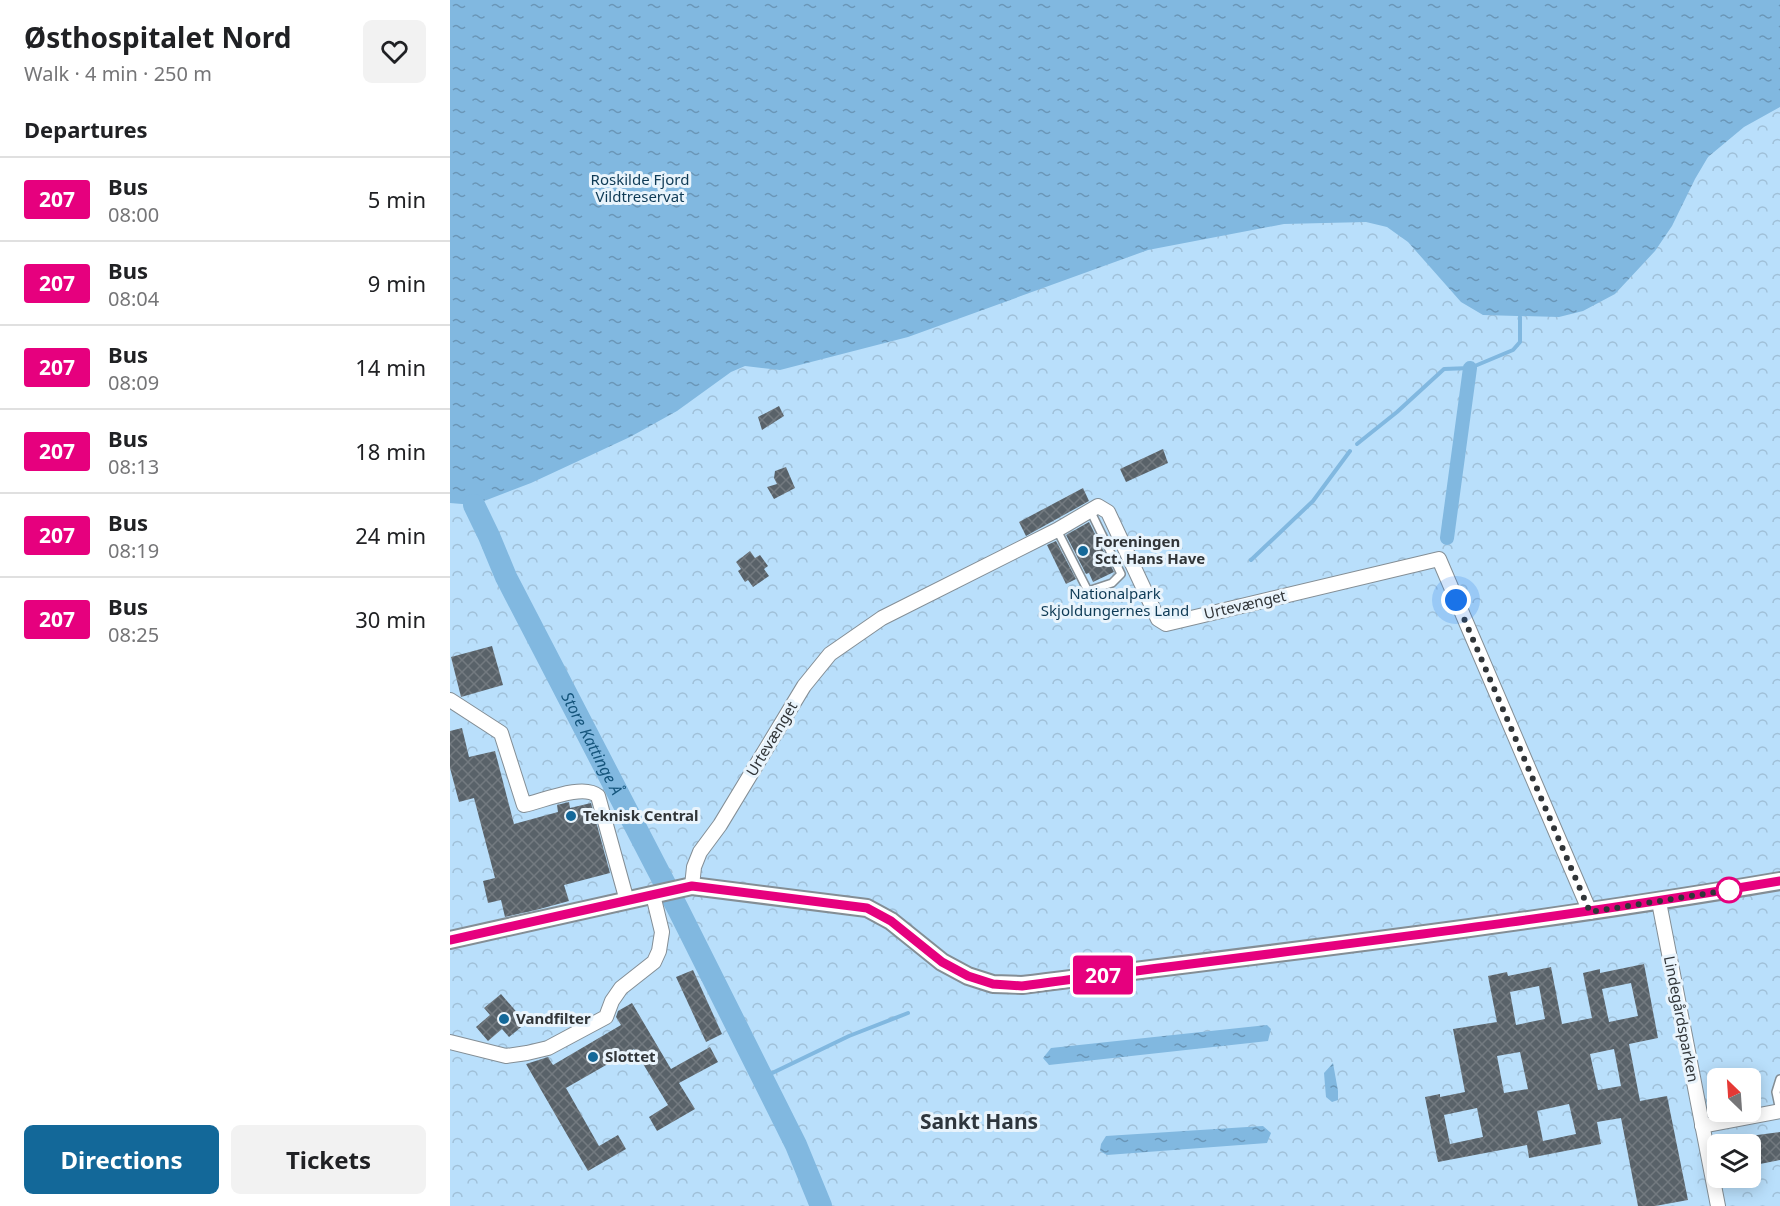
<!DOCTYPE html>
<html lang="en">
<head>
<meta charset="utf-8">
<style>
  :root { --surface:#fff; --page:#f2f2f2; --text:#202124; --muted:#757577; --line:#e0e0e0; --accent:#136899 }
  body { margin:0; font-family:"Noto Sans",sans-serif; background:var(--page); color:var(--text); height:100vh; display:flex; flex-direction:column; font-size:22px; white-space:nowrap }
  * { box-sizing:border-box; margin:0 }
  p { font-size:20px; color:var(--muted) }
  .icon { flex:none; width:33px; height:33px; fill:none; stroke:currentColor; stroke-width:2; stroke-linecap:round; stroke-linejoin:round }
  .map { position:relative; flex:1; overflow:hidden }
  .sheet { display:flex; flex-direction:column; background:var(--surface); width:450px }
  .sheet>* { flex:none }
  .badge { padding:0 12px; border-radius:4px; font-size:21px; line-height:39px }
  .needle { width:39px; rotate:335deg }
  .controls { position:absolute; left:1257px; top:1068px; display:grid; gap:12px }
  .controls a { display:grid; place-items:center; width:54px; height:54px; border-radius:9px; background:var(--surface); box-shadow:0 3px 15px #0003; font-size:30px }
  .you { position:absolute; width:30px; height:30px; margin:-15px; border:4px solid #fff; border-radius:50%; background:#1a73e8; box-shadow:0 0 0 9px #1a73e833 }
  .map>.badge { position:absolute; translate:-50% -50%; box-shadow:0 0 0 3px #fff }
  h2 { padding:0 24px; font-size:22px; line-height:54px }
  .round { display:grid; place-items:center; flex:none; width:63px; height:63px; border-radius:9px; background:var(--page) }
  .head { display:flex; align-items:center; justify-content:space-between; height:102px; padding:0 24px }
  h1 { font-size:28px; font-weight:700; line-height:45px }
  .button { display:flex; gap:12px; margin-top:auto; padding:12px 24px }
  .button a { flex:1; height:69px; border-radius:9px; background:var(--accent); color:#fff; font-size:24px; font-weight:700; line-height:69px; text-align:center }
  .button a+a { background:var(--page); color:var(--text) }
  ul { padding:0; list-style:none }
  li { display:flex; align-items:center; gap:18px; height:84px; padding:0 24px; border-top:2px solid var(--line) }
  li div { flex:1 }
  li b { display:block; font-size:22px }
  li em { font-style:normal }
  li .badge { min-width:66px; font-weight:700; text-align:center }
  main { display:flex; flex:1; min-height:0 }
  .map>svg:first-child { display:block }
  .park { fill:url(#park-crowns); fill-rule:evenodd }
  .water { fill:url(#water-ripples) }
  .lines { fill:none; stroke-linecap:round; stroke-linejoin:round }
  .stream { stroke:#81b8e0; stroke-width:4 }
  .canal { stroke:#81b8e0; stroke-width:14 }
  .river { stroke:#81b8e0; stroke-width:22 }
  .building { fill:url(#building-cross-hatch); fill-rule:evenodd }
  .service-casing { stroke:#848e95; stroke-width:10 }
  .minor-casing { stroke:#848e95; stroke-width:16 }
  .tertiary-casing { stroke:#848e95; stroke-width:20 }
  .service { stroke:#fff; stroke-width:7 }
  .minor { stroke:#fff; stroke-width:14 }
  .tertiary { stroke:#fff; stroke-width:16 }
  .line-casing { stroke:#fff; stroke-width:14 }
  .line { stroke:#e6007e; stroke-width:9 }
  .walk { stroke:#313538; stroke-width:6; stroke-dasharray:0 10.8 }
  .poi-dot { fill:#136899; stroke:#e9f4fc; stroke-width:2 }
  .stop-dot { fill:#fff; stroke:#e6007e; stroke-width:3 }
  .labels { text-anchor:middle; stroke-width:6; stroke-linejoin:round; paint-order:stroke }
  .park-label { font-size:15px; fill:#0e3a55; stroke:#e9f4fc }
  .poi-label { font-size:15px; font-weight:bold; fill:#313538; stroke:#e9f4fc; text-anchor:start }
  .street-label { font-size:15px; fill:#313538; stroke:#e9f4fc }
  .water-label { font-size:16px; font-style:italic; fill:#14547b; stroke:#e9f4fc }
  .district-label { font-size:21px; font-weight:bold; fill:#2e363d; stroke:#e9f4fc }
</style>
</head>
<body>
<main>
<section class="sheet">
<div class="head"><div><h1>Østhospitalet Nord</h1><p>Walk · 4 min · 250 m</p></div><a class="round"><svg class="icon" aria-label="heart" viewBox="0 0 24 24"><path d="M12 20l-8-8c-3-5 5-10 8-4 3-6 11-1 8 4z"/></svg></a></div>
<h2>Departures</h2>
<ul>
<li><span class="badge" style="background:#e6007e;color:#fff">207</span><div><b>Bus</b><p>08:00</p></div><em>5 min</em></li>
<li><span class="badge" style="background:#e6007e;color:#fff">207</span><div><b>Bus</b><p>08:04</p></div><em>9 min</em></li>
<li><span class="badge" style="background:#e6007e;color:#fff">207</span><div><b>Bus</b><p>08:09</p></div><em>14 min</em></li>
<li><span class="badge" style="background:#e6007e;color:#fff">207</span><div><b>Bus</b><p>08:13</p></div><em>18 min</em></li>
<li><span class="badge" style="background:#e6007e;color:#fff">207</span><div><b>Bus</b><p>08:19</p></div><em>24 min</em></li>
<li><span class="badge" style="background:#e6007e;color:#fff">207</span><div><b>Bus</b><p>08:25</p></div><em>30 min</em></li>
</ul>
<div class="button"><a>Directions</a><a>Tickets</a></div>
</section>
<div class="map">
<svg width="1330" height="1206" viewBox="0 0 1330 1206">
  <defs>
    <pattern id="park-crowns" width="20" height="18" patternUnits="userSpaceOnUse" patternTransform="scale(1.5)"><rect width="20" height="18" fill="#b9dffb"/><path d="M2 6a3 3 0 1 1 6 0M12 15a3 3 0 1 1 6 0" fill="none" stroke="#a0c0d8"/></pattern>
    <pattern id="water-ripples" width="26" height="14" patternUnits="userSpaceOnUse" patternTransform="scale(1.5)"><rect width="26" height="14" fill="#81b8e0"/><path d="M2 4q2-2 4 0t4 0M15 11q2-2 4 0t4 0" fill="none" stroke="#6a96b7"/></pattern>
    <pattern id="building-cross-hatch" width="8" height="8" patternUnits="userSpaceOnUse" patternTransform="scale(1.5)"><rect width="8" height="8" fill="#596269"/><path d="M0 0l8 8M0 8l8-8" fill="none" stroke="#737a80"/></pattern>
  </defs>
  <rect width="100%" height="100%" fill="#e9f4fc"/>
  <path class="park" d="M 0,0 L 1330,0 L 1330,1206 L 0,1206 ZM 1268,1078 L 1300,1078 L 1300,1112 L 1268,1112 ZM 1268,1144 L 1300,1144 L 1300,1178 L 1268,1178 Z"/>
  <g class="water">
    <polygon points="0,0 1330,0 1330,107 1294,127 1258,157 1245,179 1222,226 1205,251 1165,294 1133,311 1109,317 1033,315 1011,302 958,242 937,227 916,222 834,224 698,250 458,337 330,370 295,366 281,372 227,411 180,437 81,483 29,503 24,505 0,503"/>
    <polygon points="817,1025 821,1029 818,1041 599,1065 593,1058 601,1048"/>
    <polygon points="883,1063 888,1091 888,1100 882,1102 876,1097 874,1073"/>
    <polygon points="813,1126 821,1133 817,1143 657,1155 650,1151 651,1144 656,1136"/>
  </g>
  <g class="lines">
    <g class="stream">
      <polyline points="907,444 947,412 994,369 1020,368 1063,350 1070,342 1070,317"/>
      <polyline points="801,560 863,501 900,451"/>
      <polyline points="312,1078 399,1036 458,1013"/>
    </g>
    <polyline class="canal" points="997,538 1020,368"/>
    <path class="river" id="s1" d="M 24,505 L 39,536 L 56,577 L 228,909 L 346,1145 L 371,1206"/>
  </g>
  <g class="building">
    <polygon points="329,406 334,416 312,430 308,417"/>
    <polygon points="713,449 718,463 676,482 670,469"/>
    <polygon points="336,467 345,488 324,499 317,487 327,484 324,478 325,471"/>
    <polygon points="633,488 639,501 576,536 569,522"/>
    <polygon points="639,522 664,572 643,582 639,573 636,574 616,535"/>
    <polygon points="606,541 626,579 616,584 597,545"/>
    <polygon points="300,551 305,558 310,555 318,566 314,569 319,576 303,587 298,580 295,582 288,571 291,569 286,562"/>
    <polygon points="42,646 53,685 11,697 1,657"/>
    <polygon points="12,728 19,757 45,751 64,824 108,812 107,805 119,802 120,808 141,803 160,873 114,885 119,901 86,910 55,917 51,900 38,903 33,881 45,878 24,798 9,802 0,768 0,731"/>
    <path d="M 1194,964 L 1208,1038 L 1179,1044 L 1190,1101 L 1217,1096 L 1238,1200 L 1205,1206 L 1188,1206 L 1171,1118 L 1147,1122 L 1151,1144 L 1079,1158 L 1077,1145 L 988,1162 L 975,1097 L 990,1094 L 990,1097 L 1015,1092 L 1003,1029 L 1047,1022 L 1038,976 L 1057,972 L 1058,976 L 1101,967 L 1112,1024 L 1142,1018 L 1133,973 L 1150,969 L 1150,973 ZM 1181,983 L 1188,1016 L 1159,1022 L 1152,989 ZM 1089,986 L 1095,1019 L 1066,1025 L 1060,992 ZM 1164,1049 L 1171,1086 L 1148,1090 L 1140,1054 ZM 1070,1052 L 1078,1089 L 1054,1093 L 1047,1056 ZM 1119,1104 L 1126,1134 L 1093,1141 L 1087,1111 ZM 1027,1108 L 1033,1137 L 1000,1144 L 994,1115 Z"/>
    <polygon points="243,970 272,1034 256,1042 226,977"/>
    <polygon points="51,994 76,1023 59,1037 52,1029 38,1041 26,1027 40,1015 34,1008"/>
    <polygon points="182,1003 221,1069 260,1047 268,1062 229,1083 245,1109 207,1131 199,1117 218,1105 184,1049 116,1088 149,1146 168,1135 176,1149 138,1171 76,1064 98,1057 103,1065 171,1025 166,1017 168,1011"/>
    <polygon points="1330,1132 1330,1160 1300,1166 1300,1136"/>
  </g>
  <g class="lines">
    <defs>
      <g id="service">
        <polyline points="607,530 638,591 662,583 671,574 640,510"/>
        <polyline points="1330,1111 1326,1092 1330,1079"/>
      </g>
      <g id="minor">
        <path d="M 0,700 L 51,733 L 74,805 C 93,801 133,783 148,796 L 177,901"/>
        <polyline points="242,886 244,867 250,852 270,825 354,686 380,654 432,618 607,530 648,506 658,512 708,619 716,624 989,559 1140,912"/>
        <polyline points="1209,902 1268,1206"/>
        <polyline points="0,1042 56,1056 77,1053 98,1048 156,1017 162,1001 171,988 204,962 209,951 212,932 203,895"/>
        <polyline points="1252,1126 1330,1111"/>
      </g>
      <path id="tertiary" d="M 0,940 L 242,886 L 417,908 L 441,921 L 492,962 L 518,976 L 543,984 L 572,985 C 825,953 1078,924 1330,881"/>
    </defs>
    <use href="#service" class="service-casing"/>
    <use href="#minor" class="minor-casing"/>
    <use href="#tertiary" class="tertiary-casing"/>
    <use href="#service" class="service"/>
    <use href="#minor" class="minor"/>
    <use href="#tertiary" class="tertiary"/>
  </g>
  <g class="lines">
    <defs>
      <path id="line" d="M 0,940 L 242,886 L 417,908 L 441,921 L 492,962 L 518,976 L 543,984 L 572,986 C 825,952 1078,924 1330,881"/>
    </defs>
    <use href="#line" class="line-casing"/>
    <use href="#line" class="line"/>
    <polyline class="walk" points="1006,600 1140,912 1279,890"/>
  </g>
  <g class="poi-dot">
    <circle cx="633" cy="551" r="6"/>
    <circle cx="121" cy="816" r="6"/>
    <circle cx="54" cy="1019" r="6"/>
    <circle cx="143" cy="1057" r="6"/>
  </g>
  <circle class="stop-dot" cx="1279" cy="890" r="12"/>
  <g class="labels">
    <g class="park-label">
      <text x="190" y="185">Roskilde Fjord<tspan x="190" dy="17">Vildtreservat</tspan></text>
      <text x="665" y="599">Nationalpark<tspan x="665" dy="17">Skjoldungernes Land</tspan></text>
    </g>
    <g class="poi-label">
      <text x="645" y="547">Foreningen<tspan x="645" dy="17">Sct. Hans Have</tspan></text>
      <text x="133" y="821">Teknisk Central</text>
      <text x="66" y="1024">Vandfilter</text>
      <text x="155" y="1062">Slottet</text>
    </g>
    <g class="street-label">
      <text transform="translate(795 605) rotate(-13)" y="5">Urtevænget</text>
      <text transform="translate(322 739) rotate(-59)" y="5">Urtevænget</text>
      <text transform="translate(1231 1019) rotate(79)" y="5">Lindegårdsparken</text>
    </g>
    <g class="water-label">
      <text dy="6" stroke="none"><textPath href="#s1" startOffset="266">Store Kattinge Å</textPath></text>
    </g>
    <g class="district-label">
      <text x="529" y="1129">Sankt Hans</text>
    </g>
  </g>
</svg>
<div class="controls">
<a><svg class="needle" viewBox="-14 -14 28 28"><path d="M0-13l5 13h-10z" fill="#e53935"/><path d="M0 13l5-13h-10z" fill="#757577"/></svg></a>
<a><svg class="icon" aria-label="layers" viewBox="0 0 24 24"><path d="M12 4l9 5-9 5-9-5zM3 14l9 5 9-5"/></svg></a>
</div>
<div class="you" style="left:1006px;top:600px"></div>
<b class="badge" style="left:653px;top:975px;background:#e6007e;color:#fff">207</b>
</div>
</main>
</body>
</html>
